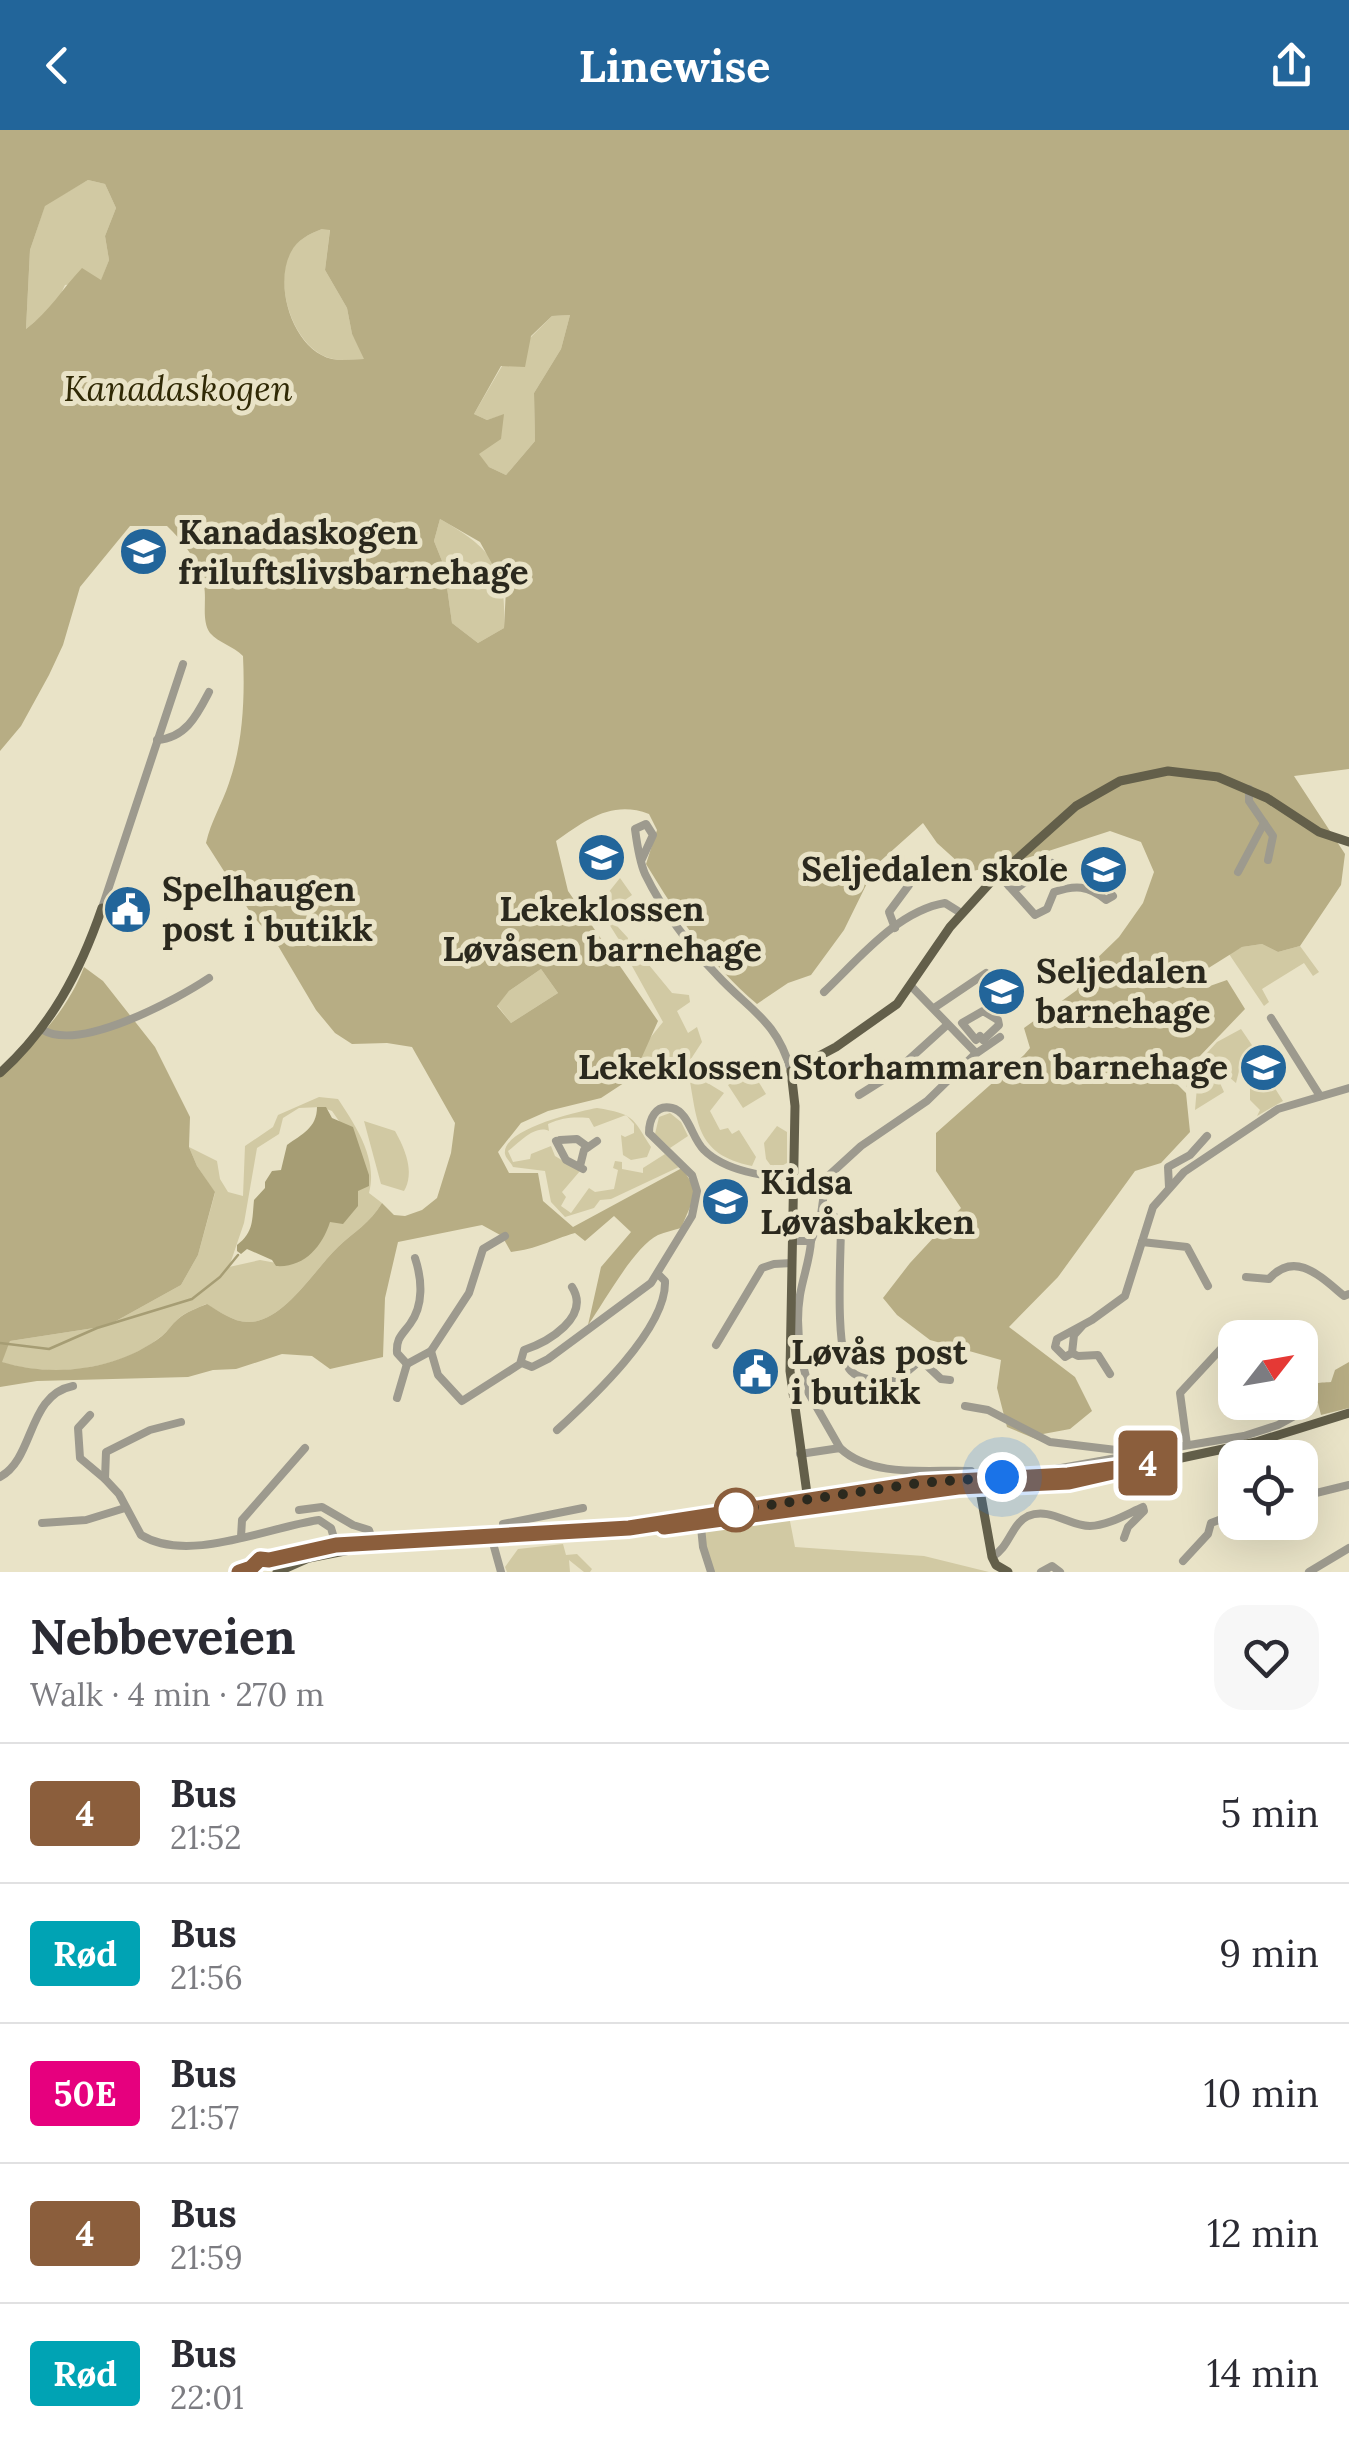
<!DOCTYPE html>
<html lang="en">
<head>
<meta charset="utf-8">
<style>
  :root { --surface:#fff; --page:#f7f7f7; --text:#2b2b33; --muted:#7c7c81; --line:#e1e1e2; --accent:#22659a }
  body { margin:0; font-family:Lora,serif; background:var(--page); color:var(--text); height:100vh; display:flex; flex-direction:column; font-size:38px; white-space:nowrap }
  * { box-sizing:border-box; margin:0 }
  p { font-size:32px; color:var(--muted) }
  .icon { flex:none; width:55px; height:55px; fill:none; stroke:currentColor; stroke-width:2; stroke-linecap:round; stroke-linejoin:round }
  .map { position:relative; height:1442px; overflow:hidden }
  .drawer { display:flex; flex-direction:column; background:var(--surface); flex:1 }
  .drawer>* { flex:none }
  .badge { padding:0 20px; border-radius:8px; font-size:35px; line-height:65px }
  .needle { width:65px; rotate:59deg }
  .buttons { position:absolute; left:1218px; top:1190px; display:grid; gap:20px }
  .buttons a { display:grid; place-items:center; width:100px; height:100px; border-radius:20px; background:var(--surface); box-shadow:0 10px 40px #0002; font-size:50px }
  .you { position:absolute; width:50px; height:50px; margin:-25px; border:8px solid #fff; border-radius:50%; background:#1a73e8; box-shadow:0 0 0 15px #1a73e833 }
  .map>.badge { position:absolute; translate:-50% -50%; box-shadow:0 0 0 5px #fff }
  .round { display:grid; place-items:center; flex:none; width:105px; height:105px; border-radius:30px; background:var(--page) }
  .headline { display:flex; align-items:center; justify-content:space-between; height:170px; padding:0 30px }
  h1 { font-size:48px; font-weight:700; line-height:75px }
  ul { padding:0; list-style:none }
  li { display:flex; align-items:center; gap:30px; height:140px; padding:0 30px; border-top:2px solid var(--line) }
  li div { flex:1 }
  li b { display:block; font-size:38px }
  li em { font-style:normal }
  li .badge { min-width:110px; font-weight:700; text-align:center }
  header { display:flex; justify-content:space-between; align-items:center; height:130px; padding:0 30px; background:var(--accent); color:#fff; font-size:45px; font-weight:700 }
  .map>svg:first-child { display:block }
  .green { fill:#d1c9a3; fill-rule:evenodd }
  .forest { fill:#b7ad84; fill-rule:evenodd }
  .water { fill:#a69d74 }
  .lines { fill:none; stroke-linecap:round; stroke-linejoin:round }
  .stream { stroke:#a69d74; stroke-width:2.5 }
  .minor { stroke:#9d9a8e; stroke-width:8 }
  .major { stroke:#635f4a; stroke-width:9 }
  .line-casing { stroke:#fff; stroke-width:22 }
  .line { stroke:#8b5e3c; stroke-width:15 }
  .walk { stroke:#2b291e; stroke-width:10; stroke-dasharray:0 18 }
  .stop-dot { fill:#fff; stroke:#8b5e3c; stroke-width:5 }
  .labels { text-anchor:middle; stroke-width:10; stroke-linejoin:round; paint-order:stroke }
  .park-label { font-size:35px; font-style:italic; fill:#302905; stroke:#e9e3c7 }
  .poi-label { font-size:35px; font-weight:bold; fill:#2b291e; stroke:#e9e3c7; text-anchor:start }
</style>
</head>
<body>
<header><svg class="icon" aria-label="back" viewBox="0 0 24 24"><path d="M15 5l-7 7 7 7"/></svg>Linewise<svg class="icon" aria-label="share" viewBox="0 0 24 24"><path d="M12 15V3M7 8l5-5 5 5M5 13v7h14v-7"/></svg></header>
<div class="map">
<svg width="1349" height="1442" viewBox="0 0 1349 1442">
  <rect width="100%" height="100%" fill="#e9e3c7"/>
  <g class="green">
    <polygon points="88,50 105,54 116,78 105,106 109,130 101,151 65,155 56,174 26,199 30,120 45,75"/>
    <path d="M 322,99 L 330,99 L 325,140 L 347,178 L 352,204 L 365,229 C 355,229 343,231 333,229 C 294,221 273,155 290,122 C 297,110 309,104 322,99 Z"/>
    <polygon points="570,185 561,219 534,263 535,311 506,345 489,337 478,324 503,285 487,290 474,284 502,236 552,186"/>
    <path d="M 440,389 C 491,418 507,436 504,498 L 478,513 L 452,493 L 444,436 L 434,411 Z"/>
    <polygon points="620,748 632,765 615,777 617,796 628,808 626,821 609,794 604,768"/>
    <polygon points="1262,814 1278,822 1300,816 1319,842 1313,846 1304,833 1262,859 1269,872 1264,876 1229,824 1242,817"/>
    <polygon points="644,829 672,863 689,865 690,872 677,881 688,903 697,897 702,912 687,935 684,932 665,943 650,928 645,931 646,939 633,947 642,918 663,892 632,836"/>
    <polygon points="541,839 558,863 511,893 497,875 509,861"/>
    <polygon points="1241,899 1258,924 1255,931 1239,941 1236,953 1229,947 1220,953 1224,962 1195,980 1197,957 1186,957 1186,946 1217,912"/>
    <path d="M 688,941 L 724,963 L 710,981 L 720,1000 L 728,998 L 732,1004 L 739,1000 L 756,1027 L 752,1036 C 694,1024 698,991 688,941 Z"/>
    <polygon points="752,941 766,964 743,978 728,955"/>
    <polygon points="1264,950 1271,952 1283,971 1257,986 1260,980 1250,970 1250,958"/>
    <path d="M 319,967 L 338,969 C 356,996 378,1029 369,1063 L 382,1073 C 370,1093 354,1102 338,1117 C 315,1139 284,1191 250,1192 C 234,1193 219,1181 206,1174 C 198,1178 186,1182 179,1188 C 173,1193 169,1200 163,1205 C 119,1241 53,1248 1,1232 L 10,1211 L 107,1196 L 181,1155 L 198,1125 L 215,1063 L 197,1036 L 189,1017 L 217,1031 L 220,1049 L 228,1062 L 243,1066 L 245,1016 L 273,997 L 278,985 ZM 321,977 L 332,981 L 357,1017 L 287,1135 L 260,1130 L 229,1137 L 244,1093 L 257,1018 L 279,1004 L 283,988 L 299,978 Z"/>
    <path d="M 597,978 C 634,984 632,987 651,1017 L 647,1027 L 631,1030 L 623,1025 L 621,1005 L 625,1007 L 634,1003 L 634,994 L 626,985 L 594,997 L 589,988 C 573,987 564,987 548,994 L 549,1001 C 535,994 519,1013 508,1021 L 513,1032 L 530,1029 L 531,1024 L 551,1016 L 555,1026 L 580,1041 L 562,1062 L 566,1067 L 561,1076 L 571,1083 L 589,1058 L 595,1062 L 614,1059 L 618,1040 L 613,1038 L 615,1031 L 622,1032 L 622,1039 L 643,1043 L 643,1038 L 665,1024 L 679,1037 L 611,1069 L 600,1070 L 594,1078 L 565,1087 L 551,1072 L 545,1041 L 513,1037 C 511,1032 506,1029 505,1024 C 501,999 580,981 597,978 Z"/>
    <polygon points="670,983 681,992 688,1006 670,1018 655,1004 659,987"/>
    <path d="M 364,991 L 395,1001 C 405,1019 415,1042 404,1061 L 381,1054 Z"/>
    <polygon points="777,996 787,1002 787,1033 774,1040 766,1029 764,1013"/>
    <polygon points="789,1386 795,1417 924,1426 989,1442 711,1442 701,1393 744,1387"/>
    <polygon points="563,1414 566,1425 577,1424 592,1439 590,1442 584,1442 569,1430 570,1442 507,1442 505,1437 518,1419"/>
  </g>
  <g class="forest">
    <path d="M 0,0 L 1349,0 L 1349,639 L 1294,646 L 1345,724 L 1341,755 L 1300,816 L 1278,822 L 1262,814 L 1242,817 L 1199,844 L 1207,857 L 1227,850 L 1245,879 L 1175,952 L 1186,963 L 1190,1002 L 1161,1033 L 1135,1041 L 1058,1147 L 1009,1197 L 1075,1247 L 1092,1281 L 1070,1299 L 1043,1304 L 1038,1310 L 1007,1297 L 997,1258 L 1001,1230 L 930,1210 L 897,1185 L 883,1168 L 910,1133 L 961,1078 L 936,1041 L 936,1003 L 1024,925 L 1030,918 L 1024,898 L 1077,860 L 1086,839 L 1119,807 L 1143,773 L 1154,742 L 1141,712 L 1110,701 L 1030,727 L 969,742 L 937,713 L 923,693 L 876,735 L 844,800 L 811,845 L 788,853 L 757,874 C 710,834 678,787 646,734 L 657,700 L 649,684 C 612,670 586,690 556,711 L 568,761 L 658,891 L 633,947 L 601,968 L 548,981 L 521,993 L 498,1022 L 509,1043 L 538,1043 L 543,1071 L 573,1097 L 682,1038 L 697,1061 L 681,1098 C 674,1100 665,1102 658,1105 C 634,1117 605,1171 588,1195 L 601,1137 L 631,1102 L 614,1086 L 585,1111 L 575,1103 C 551,1110 537,1119 511,1122 L 502,1106 L 482,1095 L 398,1112 L 385,1168 L 383,1227 L 330,1239 L 312,1226 L 282,1224 L 236,1239 L 213,1240 L 188,1247 L 37,1251 L 0,1257 L 0,947 C 34,914 67,882 84,837 L 103,851 L 155,917 L 190,987 L 189,1017 L 197,1036 L 215,1062 L 198,1125 L 181,1155 L 107,1196 L 10,1211 L 2,1232 C 54,1248 118,1240 162,1206 C 168,1201 172,1194 178,1189 C 186,1182 197,1178 207,1174 C 219,1181 234,1193 250,1192 C 284,1191 315,1139 338,1117 C 354,1102 370,1093 382,1073 L 394,1085 L 405,1086 L 422,1080 L 437,1068 L 451,1023 L 455,993 L 412,917 L 387,913 L 352,914 L 335,903 L 316,880 L 277,814 L 252,785 L 206,713 C 211,691 222,674 229,653 C 243,613 245,568 243,526 C 233,516 219,513 210,503 C 201,490 207,470 204,456 C 200,433 183,411 167,396 L 130,396 L 80,457 L 63,515 L 49,545 L 21,596 L 0,621 ZM 88,50 L 105,54 L 116,78 L 105,106 L 109,130 L 101,150 L 82,138 C 62,159 50,181 26,199 L 30,120 L 45,76 ZM 322,99 L 330,100 L 325,140 L 347,178 L 352,204 L 364,229 C 354,229 342,231 332,229 C 293,220 273,155 291,122 C 297,110 309,104 322,99 ZM 570,185 L 561,219 L 534,263 L 535,311 L 506,345 L 489,337 L 479,324 L 501,309 L 504,284 L 487,290 L 474,284 L 501,236 L 525,237 L 531,206 L 552,186 ZM 440,389 L 480,412 L 506,459 L 504,498 L 478,513 L 452,493 L 444,436 L 434,411 ZM 541,839 L 558,863 L 511,893 L 497,876 L 509,861 Z"/>
    <path d="M 1349,1232 L 1349,1278 L 1321,1285 L 1318,1273 L 1306,1270 L 1303,1264 C 1308,1252 1319,1253 1331,1252 L 1335,1240 Z"/>
  </g>
  <path class="water" d="M 317,977 L 326,977 L 332,988 L 353,997 L 369,1045 L 369,1056 L 358,1061 L 358,1076 L 343,1094 L 330,1092 C 322,1117 304,1138 276,1136 L 272,1130 L 247,1119 L 241,1124 L 237,1121 L 237,1115 C 254,1102 252,1090 254,1070 L 265,1058 L 265,1052 L 272,1041 L 281,1040 L 287,1015 C 302,1004 317,998 317,977 Z"/>
  <g class="lines">
    <polyline class="stream" points="0,1213 49,1219 97,1198 192,1169 220,1147 238,1125"/>
    <g class="minor">
      <path d="M 157,610 C 186,608 197,585 209,562"/>
      <polyline points="1249,659 1249,671 1273,706 1268,730"/>
      <path d="M 641,731 L 653,705 L 646,694 L 635,699 C 637,714 639,730 645,744 C 662,779 690,817 717,845 C 749,880 777,890 791,941"/>
      <polyline points="1238,742 1264,693"/>
      <polyline points="999,745 1009,756 1017,758 1052,733"/>
      <path d="M 1009,756 L 1035,785 L 1047,779 L 1054,762 C 1075,755 1088,755 1106,770 L 1113,766"/>
      <polyline points="102,778 183,534"/>
      <polyline points="895,798 889,782 909,755"/>
      <polyline points="911,856 976,923"/>
      <path d="M 824,862 C 858,830 897,781 945,773 L 961,783"/>
      <polyline points="934,878 986,843"/>
      <polygon points="983,881 998,890 999,895 983,910 980,906 976,910 962,893"/>
      <polyline points="1271,888 1320,966"/>
      <path d="M 43,900 C 80,922 176,870 209,848"/>
      <polyline points="859,965 894,943 947,895"/>
      <polyline points="560,1010 577,1009 588,1017"/>
      <polyline points="556,1011 566,1030 583,1039"/>
      <polyline points="580,1036 584,1020 597,1011"/>
      <polyline points="1169,1057 1168,1037 1190,1025 1207,1006"/>
      <path d="M 821,1085 L 832,1083 L 841,1096 C 841,1123 834,1225 851,1241 C 860,1251 883,1251 896,1251 L 921,1230 L 941,1249 L 950,1250"/>
      <polyline points="792,1111 811,1111 821,1085 826,1048 861,1016 927,971 974,925 1000,907"/>
      <polyline points="1142,1112 1187,1117 1208,1156"/>
      <path d="M 415,1128 C 422,1149 424,1175 410,1194 C 402,1205 396,1208 397,1223 L 407,1234 L 431,1221 L 438,1245 L 462,1271 L 520,1234 L 524,1220 C 548,1212 591,1187 572,1157"/>
      <path d="M 1246,1147 L 1269,1149 C 1295,1120 1320,1146 1344,1166 L 1349,1164"/>
      <polyline points="1083,1195 1074,1205 1072,1223 1065,1227 1055,1217 1057,1209 1092,1190 1125,1166 1153,1077 1184,1042 1278,979 1349,958"/>
      <polyline points="716,1215 762,1138 774,1134 792,1133"/>
      <polyline points="431,1221 469,1163 483,1119 505,1106"/>
      <polyline points="1072,1223 1078,1226 1098,1225 1110,1244"/>
      <path d="M 522,1233 L 532,1237 L 548,1229 L 651,1153 L 692,1086 L 697,1061 L 692,1045 L 649,1003 C 649,990 655,974 672,978 C 689,982 692,1009 704,1020 C 725,1041 765,1047 794,1048"/>
      <path d="M 809,1258 C 800,1228 795,1196 800,1165 C 803,1147 810,1129 811,1111"/>
      <polyline points="808,1262 840,1318"/>
      <polyline points="397,1268 407,1234"/>
      <polyline points="965,1276 988,1280 1050,1312 1141,1323 1244,1306 1278,1295 1300,1283 1307,1275"/>
      <polyline points="90,1285 78,1298 80,1328 105,1349"/>
      <path d="M 181,1292 L 150,1300 L 106,1322 L 105,1349 L 119,1364 L 141,1405 C 188,1434 269,1397 319,1390 L 331,1398 L 337,1418"/>
      <path d="M 557,1300 C 590,1270 667,1199 665,1151 L 659,1145"/>
      <polyline points="1187,1315 1180,1263 1231,1208"/>
      <path d="M 800,1324 L 840,1318 C 873,1349 930,1339 971,1341"/>
      <polyline points="1050,1340 1139,1324"/>
      <path d="M 0,1347 C 35,1328 27,1265 73,1256"/>
      <polyline points="1300,1367 1349,1355"/>
      <polyline points="299,1380 322,1377 353,1395 369,1400 374,1415"/>
      <polyline points="700,1387 703,1417 711,1442"/>
      <polyline points="42,1393 86,1390 125,1378"/>
      <polyline points="503,1394 583,1378"/>
      <polyline points="491,1406 501,1442"/>
      <polyline points="241,1407 242,1390 305,1318"/>
      <path d="M 992,1427 C 1010,1417 1011,1394 1028,1386 C 1050,1377 1069,1396 1090,1396 C 1107,1396 1127,1384 1143,1377 L 1144,1381 L 1128,1397 L 1124,1408"/>
      <polyline points="1183,1431 1208,1404 1211,1393 1235,1384"/>
      <polyline points="1041,1442 1052,1436 1060,1442"/>
      <polyline points="1309,1442 1349,1418"/>
    </g>
    <g class="major">
      <path d="M 0,943 C 51,897 80,842 102,778"/>
      <polyline points="979,1355 992,1427 996,1435 1008,1442"/>
      <polyline points="809,1378 790,1241 795,976 791,941 836,917 897,874 950,797 989,754 1076,676 1120,651 1168,641 1218,647 1267,668 1319,702 1349,712"/>
      <polyline points="699,1388 919,1353 1095,1341"/>
      <polyline points="269,1430 336,1415 664,1397 957,1357 1069,1352 1256,1312 1349,1283"/>
      <polyline points="250,1442 252,1435 260,1429 273,1434"/>
      <polyline points="277,1442 309,1428 360,1418"/>
    </g>
  </g>
  <g class="lines">
    <defs>
      <polyline id="line" points="239,1442 251,1438 260,1429 269,1430 336,1415 629,1398 920,1353 1068,1345 1152,1333 1069,1352 958,1357 664,1397"/>
    </defs>
    <use href="#line" class="line-casing"/>
    <use href="#line" class="line"/>
    <polyline class="walk" points="736,1380 920,1353 1002,1347"/>
  </g>
  <defs>
    <symbol id="school-disc" viewBox="-11 -11 22 22"><circle r="9.5" fill="#22659a" stroke="#e9e3c7"/><path d="M0-5L7-2L0 1L-7-2ZM-4 1L0 2.5L4 1V4Q0 6-4 4Z" fill="#fff"/></symbol>
    <symbol id="civic-disc" viewBox="-11 -11 22 22"><circle r="9.5" fill="#22659a" stroke="#e9e3c7"/><path d="M-.6-6.5H3V-4.5H.6V-3L4-1V1h2V6H-6V1h2V-1L-.6-3ZM-1.2 2.5V6h2.4V2.5Z" fill="#fff"/></symbol>
  </defs>
  <g fill-rule="evenodd">
    <use href="#school-disc" x="116" y="394" width="55" height="55"/>
    <use href="#school-disc" x="574" y="700" width="55" height="55"/>
    <use href="#school-disc" x="1076" y="712" width="55" height="55"/>
    <use href="#civic-disc" x="100" y="752" width="55" height="55"/>
    <use href="#school-disc" x="974" y="834" width="55" height="55"/>
    <use href="#school-disc" x="1236" y="910" width="55" height="55"/>
    <use href="#school-disc" x="698" y="1044" width="55" height="55"/>
    <use href="#civic-disc" x="728" y="1214" width="55" height="55"/>
  </g>
  <circle class="stop-dot" cx="736" cy="1380" r="20"/>
  <g class="labels">
    <g class="park-label">
      <text x="178" y="271">Kanadaskogen</text>
    </g>
    <g class="poi-label">
      <text x="178" y="414">Kanadaskogen<tspan x="178" dy="40">friluftslivsbarnehage</tspan></text>
      <text x="1068" y="751" text-anchor="end">Seljedalen skole</text>
      <text x="162" y="771">Spelhaugen<tspan x="162" dy="40">post i butikk</tspan></text>
      <text x="602" y="791" text-anchor="middle">Lekeklossen<tspan x="602" dy="40">Løvåsen barnehage</tspan></text>
      <text x="1036" y="853">Seljedalen<tspan x="1036" dy="40">barnehage</tspan></text>
      <text x="1228" y="949" text-anchor="end">Lekeklossen Storhammaren barnehage</text>
      <text x="760" y="1064">Kidsa<tspan x="760" dy="40">Løvåsbakken</tspan></text>
      <text x="791" y="1234">Løvås post<tspan x="791" dy="40">i butikk</tspan></text>
    </g>
  </g>
</svg>
<div class="buttons">
<a><svg class="needle" viewBox="-14 -14 28 28"><path d="M0-13l5 13h-10z" fill="#e53935"/><path d="M0 13l5-13h-10z" fill="#7c7c81"/></svg></a>
<a><svg class="icon" aria-label="locate" viewBox="0 0 24 24"><circle cx="12" cy="12" r="6"/><path d="M12 2v4M12 18v4M2 12h4M18 12h4"/></svg></a>
</div>
<div class="you" style="left:1002px;top:1347px"></div>
<b class="badge" style="left:1148px;top:1333px;background:#8b5e3c;color:#fff">4</b>
</div>
<section class="drawer">
<div class="headline"><div><h1>Nebbeveien</h1><p>Walk · 4 min · 270 m</p></div><a class="round"><svg class="icon" aria-label="heart" viewBox="0 0 24 24"><path d="M12 20l-8-8c-3-5 5-10 8-4 3-6 11-1 8 4z"/></svg></a></div>
<ul>
<li><span class="badge" style="background:#8b5e3c;color:#fff">4</span><div><b>Bus</b><p>21:52</p></div><em>5 min</em></li>
<li><span class="badge" style="background:#00a3b4;color:#fff">Rød</span><div><b>Bus</b><p>21:56</p></div><em>9 min</em></li>
<li><span class="badge" style="background:#e6007e;color:#fff">50E</span><div><b>Bus</b><p>21:57</p></div><em>10 min</em></li>
<li><span class="badge" style="background:#8b5e3c;color:#fff">4</span><div><b>Bus</b><p>21:59</p></div><em>12 min</em></li>
<li><span class="badge" style="background:#00a3b4;color:#fff">Rød</span><div><b>Bus</b><p>22:01</p></div><em>14 min</em></li>
</ul>
</section>
</body>
</html>
